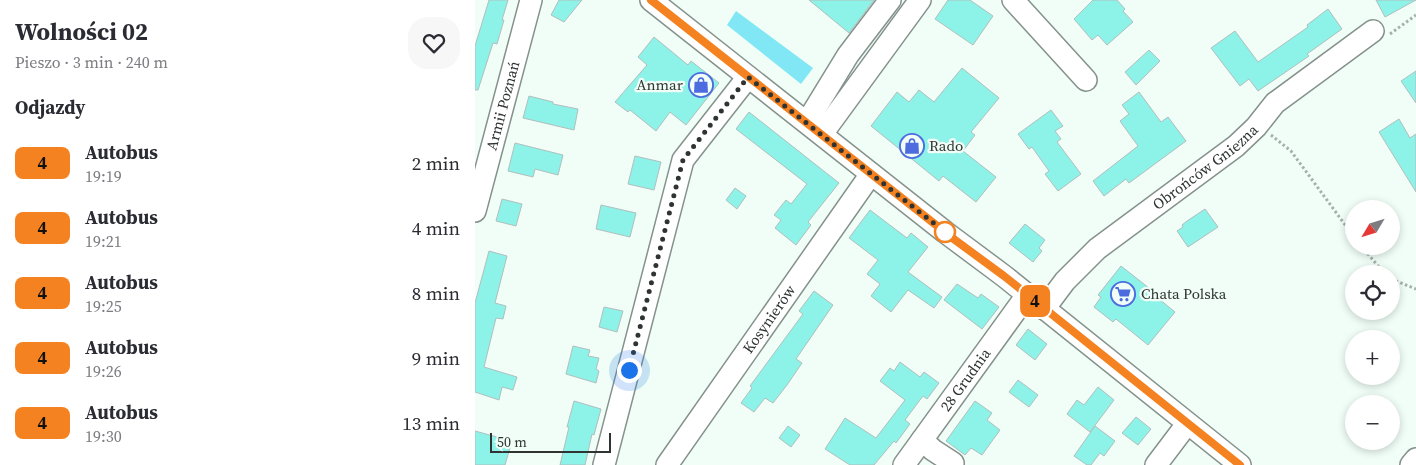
<!DOCTYPE html>
<html lang="pl">
<head>
<meta charset="utf-8">
<style>
  :root { --surface:#fff; --page:#f7f7f7; --text:#2b2b33; --muted:#7c7c81 }
  body { margin:0; font-family:"Source Serif 4",serif; background:var(--page); color:var(--text); height:100vh; display:flex; flex-direction:column; font-size:19px; white-space:nowrap }
  * { box-sizing:border-box; margin:0 }
  p { font-size:16px; color:var(--muted) }
  .icon { flex:none; width:28px; height:28px; fill:none; stroke:currentColor; stroke-width:2; stroke-linecap:round; stroke-linejoin:round }
  .map { position:relative; flex:1; overflow:hidden }
  .side { display:flex; flex-direction:column; background:var(--surface); width:475px }
  .side>* { flex:none }
  .badge { padding:0 10px; border-radius:8px; font-size:18px; line-height:32px }
  .needle { width:32px; rotate:232deg }
  .buttons { position:absolute; left:870px; top:200px; display:grid; gap:10px }
  .buttons a { display:grid; place-items:center; width:55px; height:55px; border-radius:50%; background:var(--surface); box-shadow:0 2px 8px #0003; font-size:25px }
  .scale { position:absolute; left:15px; bottom:12px; width:121px; box-sizing:border-box; padding-left:5px; border:2px solid #2f3432; border-top:0; font-size:14px; line-height:18px; white-space:nowrap; color:#2f3432; -webkit-text-stroke:4px #f0fef7; paint-order:stroke }
  .you { position:absolute; width:25px; height:25px; margin:-12px; border:4px solid #fff; border-radius:50%; background:#1a73e8; box-shadow:0 0 0 8px #1a73e833 }
  .map>.badge { position:absolute; translate:-50% -50%; box-shadow:0 0 0 2px #fff }
  h2 { padding:0 15px; font-size:19px; line-height:45px }
  .round { display:grid; place-items:center; flex:none; width:52px; height:52px; border-radius:20px; background:var(--page) }
  .overview { display:flex; align-items:center; justify-content:space-between; height:85px; padding:0 15px }
  h1 { font-size:24px; font-weight:700; line-height:38px }
  ul { padding:0; list-style:none }
  li { display:flex; align-items:center; gap:15px; height:65px; padding:0 15px }
  li div { flex:1 }
  li b { display:block; font-size:19px }
  li em { font-style:normal }
  li .badge { min-width:55px; font-weight:700; text-align:center }
  main { display:flex; flex:1; min-height:0 }
  .map>svg:first-child { display:block }
  .water { fill:#82e7f5 }
  .building { fill:#8df2e7; stroke:#b1bfbd }
  .lines { fill:none; stroke-linecap:round; stroke-linejoin:round }
  .minor-casing { stroke:#85928c; stroke-width:24 }
  .path { stroke:#a6b0ab; stroke-width:3; stroke-dasharray:2.5 2.5; stroke-linecap:butt }
  .minor { stroke:#fff; stroke-width:21 }
  .line-casing { stroke:#fff; stroke-width:11 }
  .line { stroke:#f58220; stroke-width:8 }
  .walk { stroke:#2f3432; stroke-width:5; stroke-dasharray:0 9 }
  .stop-dot { fill:#fff; stroke:#f58220; stroke-width:2.5 }
  .labels { text-anchor:middle; stroke-width:4.5; stroke-linejoin:round; paint-order:stroke }
  .poi-label { font-size:15px; fill:#2f3432; stroke:#f0fef7; text-anchor:start }
  .street-label { font-size:15px; fill:#2f3432; stroke:#f0fef7 }
</style>
</head>
<body>
<main>
<section class="side">
<div class="overview"><div><h1>Wolności 02</h1><p>Pieszo · 3 min · 240 m</p></div><a class="round"><svg class="icon" aria-label="heart" viewBox="0 0 24 24"><path d="M12 20l-8-8c-3-5 5-10 8-4 3-6 11-1 8 4z"/></svg></a></div>
<h2>Odjazdy</h2>
<ul>
<li><span class="badge" style="background:#f58220;color:#111">4</span><div><b>Autobus</b><p>19:19</p></div><em>2 min</em></li>
<li><span class="badge" style="background:#f58220;color:#111">4</span><div><b>Autobus</b><p>19:21</p></div><em>4 min</em></li>
<li><span class="badge" style="background:#f58220;color:#111">4</span><div><b>Autobus</b><p>19:25</p></div><em>8 min</em></li>
<li><span class="badge" style="background:#f58220;color:#111">4</span><div><b>Autobus</b><p>19:26</p></div><em>9 min</em></li>
<li><span class="badge" style="background:#f58220;color:#111">4</span><div><b>Autobus</b><p>19:30</p></div><em>13 min</em></li>
</ul>
</section>
<div class="map">
<svg width="941" height="465" viewBox="0 0 941 465">
  <rect width="100%" height="100%" fill="#f0fef7"/>
  <polygon class="water" points="261,11 338,68 326,84 252,25"/>
  <g class="building">
    <polygon points="14,0 33,0 27,20 29,20 22,44 18,43 3,90 0,90 0,46"/>
    <polygon points="84,0 107,0 89,22 76,15"/>
    <polygon points="334,0 399,0 374,33"/>
    <polygon points="473,0 495,0 518,16 498,45 460,19"/>
    <polygon points="618,0 642,0 650,9 648,11 658,22 632,45 623,35 617,40 599,19"/>
    <polygon points="901,0 941,0 910,17"/>
    <polygon points="853,9 867,29 832,54 834,56 783,91 774,79 765,86 736,48 760,31 783,62 833,27 832,25"/>
    <polygon points="179,37 213,65 216,61 244,83 211,125 195,112 181,131 155,110 153,112 140,102 172,65 163,57"/>
    <polygon points="674,50 685,61 661,85 650,72"/>
    <polygon points="487,68 524,98 496,132 500,135 488,151 521,177 501,202 468,176 464,181 396,126 422,92 434,102 444,90 459,102"/>
    <polygon points="941,71 941,103 926,81"/>
    <polygon points="664,92 686,122 693,117 711,141 654,183 651,179 629,196 618,181 663,146 645,121 654,114 647,105"/>
    <polygon points="54,96 78,102 78,104 103,109 99,130 48,118"/>
    <polygon points="576,110 588,126 580,131 586,139 582,142 606,174 583,191 570,174 574,171 557,147 554,149 543,134"/>
    <polygon points="274,112 364,183 333,222 336,225 321,245 300,228 306,220 299,215 311,200 316,204 332,184 261,129"/>
    <polygon points="924,119 935,138 941,134 941,192 904,132"/>
    <polygon points="40,143 88,155 83,175 60,169 58,177 33,171"/>
    <polygon points="160,156 186,162 179,190 153,184"/>
    <polygon points="260,188 271,196 262,209 251,200"/>
    <polygon points="27,199 47,204 41,226 21,221"/>
    <polygon points="126,205 161,213 155,237 121,229"/>
    <polygon points="730,209 743,227 713,247 702,231 708,227 707,225 712,221"/>
    <polygon points="395,210 432,238 436,233 453,247 433,272 467,297 459,308 433,290 416,312 396,296 405,284 392,274 403,260 374,238"/>
    <polygon points="550,224 570,240 564,248 567,251 558,262 534,243"/>
    <polygon points="14,251 32,256 20,303 31,306 28,319 21,318 9,367 42,377 38,390 27,387 24,400 0,392 0,303"/>
    <polygon points="646,266 674,288 673,290 700,312 673,345 641,319 638,322 619,307 626,297 623,295"/>
    <polygon points="482,284 503,298 506,294 524,307 507,329 469,300"/>
    <polygon points="339,291 358,305 321,359 327,363 312,385 298,403 290,398 279,412 266,403 277,388 275,386 328,314 324,311"/>
    <polygon points="129,307 148,311 142,332 124,327"/>
    <polygon points="553,329 572,344 560,360 541,345"/>
    <polygon points="98,346 115,350 113,356 124,358 121,369 124,371 121,383 91,374"/>
    <polygon points="425,362 445,377 449,372 464,383 452,399 448,396 430,420 435,424 421,443 419,441 399,465 375,465 350,449 370,418 401,438 430,400 405,381 415,368 419,371"/>
    <polygon points="543,380 563,395 554,407 534,392"/>
    <polygon points="623,387 639,400 615,432 592,414 602,400 609,405"/>
    <polygon points="99,401 126,409 119,435 117,434 110,465 85,465 94,427 92,427"/>
    <polygon points="500,401 517,413 512,420 525,430 507,455 496,448 490,455 471,441"/>
    <polygon points="661,417 676,429 663,445 647,433"/>
    <polygon points="313,426 325,435 316,447 304,438"/>
    <polygon points="620,426 640,441 629,456 625,453 616,465 612,465 599,456"/>
    <polygon points="0,431 37,441 30,465 0,465"/>
  </g>
  <g class="lines">
    <defs>
      <g id="minor">
        <polyline points="176,0 470,232 529,276 765,465"/>
        <polyline points="538,0 611,80"/>
        <polyline points="332,122 373,55 415,0"/>
        <polyline points="347,134 445,0"/>
        <path id="s1" d="M 0,211 L 56,0"/>
        <path id="s2" d="M 569,309 L 590,281 L 622,249 L 761,146 L 781,127 L 800,103 L 898,31"/>
        <polyline points="447,440 458,450 478,463 476,465"/>
        <polyline points="129,465 208,160 273,77"/>
        <path id="s3" d="M 192,465 L 396,174"/>
        <path id="s4" d="M 429,465 L 552,295"/>
        <polyline points="681,465 712,424"/>
        <polyline points="936,465 941,459"/>
      </g>
    </defs>
    <use href="#minor" class="minor-casing"/>
    <g class="path">
      <polyline points="915,34 941,15"/>
      <polyline points="796,135 816,151 879,237"/>
      <polyline points="886,246 910,274"/>
      <polyline points="916,279 941,289"/>
    </g>
    <use href="#minor" class="minor"/>
  </g>
  <g class="lines">
    <defs>
      <polyline id="line" points="176,0 480,240 529,276 765,465"/>
    </defs>
    <use href="#line" class="line-casing"/>
    <use href="#line" class="line"/>
    <polyline class="walk" points="154,370 208,160 273,77 470,232"/>
  </g>
  <defs>
    <symbol id="shop-ring" viewBox="-11 -11 22 22"><circle r="9.5" fill="#f0fef7" stroke="#4c6ce0" stroke-width="1.5"/><path d="M-5-2.5h2.3a2.7 3.5 0 0 1 5.4 0H5L5.5 6h-11ZM-1.5-2.5h3a1.5 2.3 0 0 0-3 0Z" fill="#4c6ce0"/></symbol>
    <symbol id="supermarket-ring" viewBox="-11 -11 22 22"><circle r="9.5" fill="#f0fef7" stroke="#4c6ce0" stroke-width="1.5"/><path d="M-6-5.5h2.5l.6 2H6L4.5 2H-2.5L-4.4-4H-6ZM-1.5 3.2a1.3 1.3 0 1 0 .1 0ZM3 3.2a1.3 1.3 0 1 0 .1 0Z" fill="#4c6ce0"/></symbol>
  </defs>
  <g fill-rule="evenodd">
    <use href="#shop-ring" x="212" y="71" width="28" height="28"/>
    <use href="#shop-ring" x="423" y="132" width="28" height="28"/>
    <use href="#supermarket-ring" x="634" y="280" width="28" height="28"/>
  </g>
  <circle class="stop-dot" cx="470" cy="232" r="10"/>
  <g class="labels">
    <g class="poi-label">
      <text x="208" y="90" text-anchor="end">Anmar</text>
      <text x="454" y="151">Rado</text>
      <text x="666" y="299">Chata Polska</text>
    </g>
    <g class="street-label">
      <text dy="5" stroke="none"><textPath href="#s1" startOffset="109">Armii Poznań</textPath></text>
      <text dy="5" stroke="none"><textPath href="#s2" startOffset="216">Obrońców Gniezna</textPath></text>
      <text dy="5" stroke="none"><textPath href="#s3" startOffset="178">Kosynierów</textPath></text>
      <text dy="5" stroke="none"><textPath href="#s4" startOffset="105">28 Grudnia</textPath></text>
    </g>
  </g>
</svg>
<div class="buttons">
<a><svg class="needle" viewBox="-14 -14 28 28"><path d="M0-13l5 13h-10z" fill="#e53935"/><path d="M0 13l5-13h-10z" fill="#7c7c81"/></svg></a>
<a><svg class="icon" aria-label="locate" viewBox="0 0 24 24"><circle cx="12" cy="12" r="6"/><path d="M12 2v4M12 18v4M2 12h4M18 12h4"/></svg></a>
<a>+</a>
<a>−</a>
</div>
<div class="scale">50 m</div>
<div class="you" style="left:154px;top:370px"></div>
<b class="badge" style="left:560px;top:301px;background:#f58220;color:#111">4</b>
</div>
</main>
</body>
</html>
